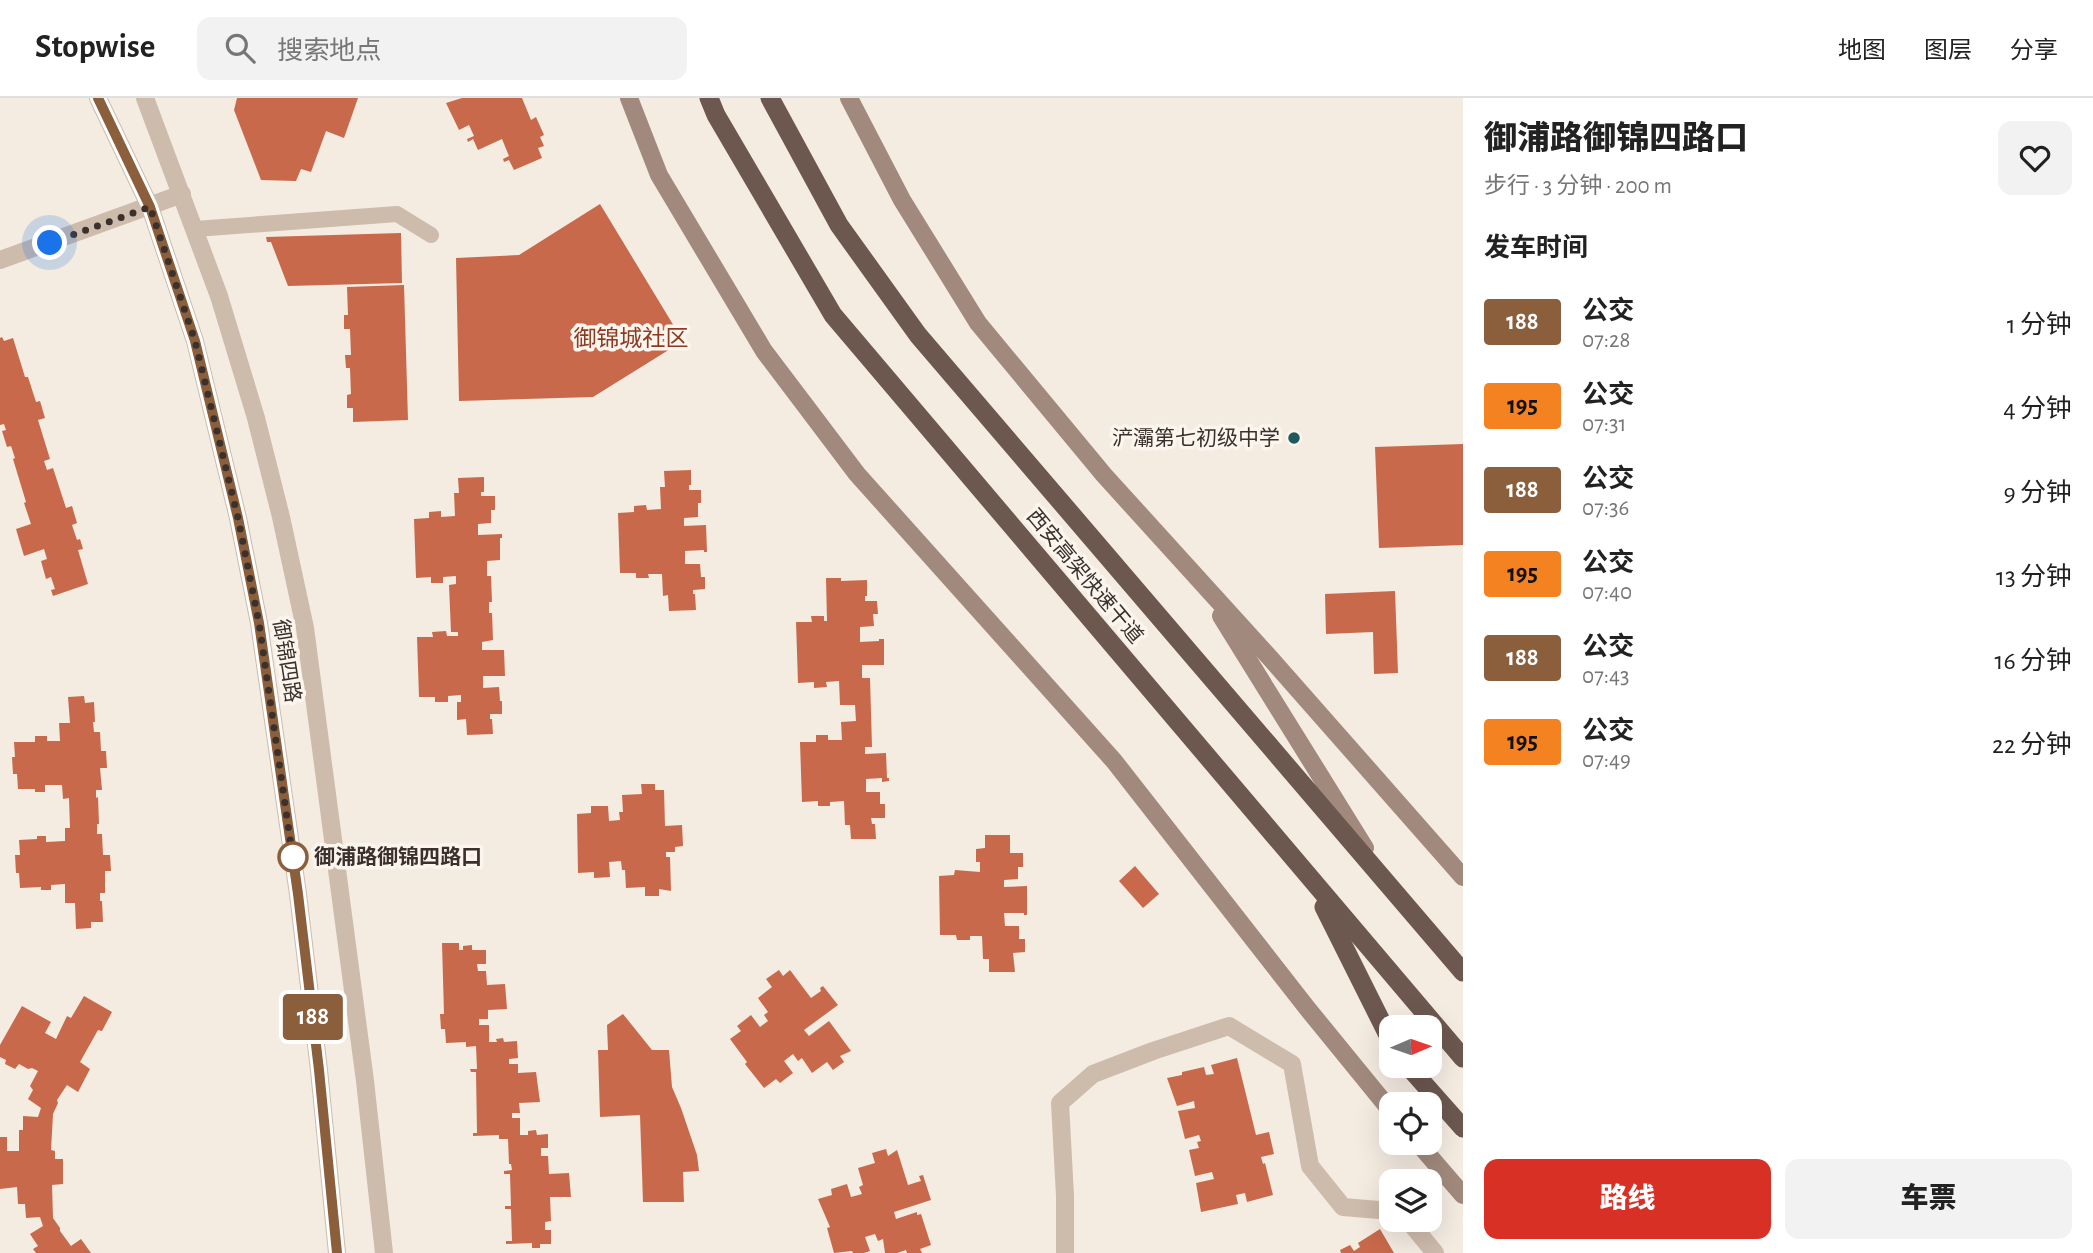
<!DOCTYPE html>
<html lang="zh">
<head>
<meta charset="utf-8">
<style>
  :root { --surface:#fff; --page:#f2f2f2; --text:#222; --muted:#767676; --line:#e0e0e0; --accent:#d93025 }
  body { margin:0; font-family:"Alegreya Sans","Noto Sans SC",sans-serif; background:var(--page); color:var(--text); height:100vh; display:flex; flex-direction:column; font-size:26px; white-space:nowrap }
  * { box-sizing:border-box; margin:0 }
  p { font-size:23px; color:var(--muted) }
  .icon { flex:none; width:38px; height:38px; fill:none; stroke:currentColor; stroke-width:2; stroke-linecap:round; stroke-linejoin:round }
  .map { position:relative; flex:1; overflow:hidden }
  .panel { display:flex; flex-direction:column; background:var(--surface); width:630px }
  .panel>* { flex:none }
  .badge { padding:0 14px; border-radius:5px; font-size:24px; line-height:46px }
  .needle { width:46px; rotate:88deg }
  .fabs { position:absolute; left:1379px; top:917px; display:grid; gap:14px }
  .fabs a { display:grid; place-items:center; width:63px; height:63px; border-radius:14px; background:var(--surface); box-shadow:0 7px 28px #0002; font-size:35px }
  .you { position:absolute; width:35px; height:35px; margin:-18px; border:5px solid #fff; border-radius:50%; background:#1a73e8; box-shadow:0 0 0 10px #1a73e833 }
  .map>.badge { position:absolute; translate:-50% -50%; box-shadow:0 0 0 4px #fff }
  h2 { padding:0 21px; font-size:26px; line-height:63px }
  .round { display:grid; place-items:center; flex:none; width:74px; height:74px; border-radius:14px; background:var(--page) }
  .headline { display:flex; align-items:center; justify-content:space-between; height:119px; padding:0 21px }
  h1 { font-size:33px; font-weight:800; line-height:52px }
  .button { display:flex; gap:14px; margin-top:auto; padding:14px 21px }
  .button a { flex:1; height:80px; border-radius:14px; background:var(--accent); color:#fff; font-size:28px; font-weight:800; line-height:80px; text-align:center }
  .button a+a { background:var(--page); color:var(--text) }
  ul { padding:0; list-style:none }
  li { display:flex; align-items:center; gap:21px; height:84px; padding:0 21px }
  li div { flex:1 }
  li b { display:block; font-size:26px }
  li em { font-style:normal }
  li .badge { min-width:77px; font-weight:700; text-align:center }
  header { display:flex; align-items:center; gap:42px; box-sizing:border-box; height:98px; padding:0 35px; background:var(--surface); border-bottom:2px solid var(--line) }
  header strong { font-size:33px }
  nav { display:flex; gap:38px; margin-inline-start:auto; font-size:24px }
  .search { width:490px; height:63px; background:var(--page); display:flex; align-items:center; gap:18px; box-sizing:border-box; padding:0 24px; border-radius:14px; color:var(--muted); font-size:26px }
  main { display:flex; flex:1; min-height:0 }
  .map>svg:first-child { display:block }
  .building { fill:#c8694b }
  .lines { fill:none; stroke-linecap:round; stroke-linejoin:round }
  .service { stroke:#cdbbac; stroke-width:16 }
  .minor { stroke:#cdbbac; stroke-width:18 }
  .tertiary { stroke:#cdbbac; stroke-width:18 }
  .secondary { stroke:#a18a7d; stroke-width:18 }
  .trunk { stroke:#6c584f; stroke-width:19 }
  .line-casing { stroke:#fff; stroke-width:16 }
  .line { stroke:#8b5e3c; stroke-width:10 }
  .walk { stroke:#3b302b; stroke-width:7; stroke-dasharray:0 12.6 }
  .poi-dot { fill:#1f5a5e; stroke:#fbf5ee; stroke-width:2.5 }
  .stop-dot { fill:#fff; stroke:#8b5e3c; stroke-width:3.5 }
  .labels { text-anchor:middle; stroke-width:7; stroke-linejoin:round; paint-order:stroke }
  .poi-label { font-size:21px; fill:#3b302b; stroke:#fbf5ee; text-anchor:end }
  .street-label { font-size:21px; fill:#3b302b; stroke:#fbf5ee }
  .stop-label { font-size:21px; font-weight:bold; fill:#3b302b; stroke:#fbf5ee; text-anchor:start }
  .neighbourhood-label { font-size:23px; fill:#8c3b22; stroke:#fbf5ee }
</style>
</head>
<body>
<header>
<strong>Stopwise</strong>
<div class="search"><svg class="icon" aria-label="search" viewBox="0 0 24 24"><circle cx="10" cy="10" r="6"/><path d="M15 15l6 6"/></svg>搜索地点</div>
<nav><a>地图</a><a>图层</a><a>分享</a></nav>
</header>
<main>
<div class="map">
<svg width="1463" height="1155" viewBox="0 0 1463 1155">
  <rect width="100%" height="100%" fill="#f4ebe1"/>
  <g class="building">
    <polygon points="237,0 358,0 344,40 326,33 311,74 301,71 296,83 261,82 234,12"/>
    <polygon points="462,0 522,0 531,22 536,19 544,37 540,39 544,48 538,50 542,60 514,72 509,62 504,64 503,61 509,58 502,41 478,52 473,41 468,44 467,41 474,38 469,27 459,32 446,5"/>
    <polygon points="600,106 683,243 593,299 459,303 456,160 519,157"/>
    <polygon points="401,135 402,185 288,188 271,144 267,144 266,139"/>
    <polygon points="404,187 408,322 353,324 353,310 347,310 347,297 351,296 350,270 346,270 345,257 351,257 350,231 344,231 344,217 348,217 347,189"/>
    <polygon points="2,239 4,243 13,240 25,279 28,279 36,304 40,303 45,320 38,322 50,361 44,363 47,372 53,370 66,410 72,408 77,425 72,427 77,442 80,441 83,451 78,452 88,486 53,498 51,492 55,491 51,479 46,481 41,463 47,461 44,451 24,458 16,431 31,426 24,405 26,404 13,361 15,360 11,348 7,349 2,333 6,332 4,326 0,327 0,240"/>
    <polygon points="1463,346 1463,447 1379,450 1375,349"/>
    <polygon points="691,372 691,387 689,387 689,392 701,392 701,405 698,405 698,419 684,420 684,428 706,427 707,454 704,454 704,452 685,453 685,466 700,466 701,479 705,479 705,491 693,492 693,496 695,496 696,512 669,513 668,497 663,498 662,476 648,476 649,480 636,480 636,475 620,475 618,415 634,414 634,408 646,407 647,412 661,411 660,389 665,389 664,373"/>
    <polygon points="484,379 484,394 481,394 481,398 495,398 495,412 491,412 491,425 478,426 478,437 502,436 502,440 500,440 500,462 487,463 487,478 491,478 492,504 489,504 489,515 492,515 493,542 482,544 482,552 504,552 505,578 483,578 483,590 499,589 500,603 502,603 502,616 490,616 490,621 492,621 493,636 467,637 466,621 457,622 457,604 461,604 461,597 448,598 448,604 435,604 435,599 419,599 417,539 433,539 432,534 446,533 447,538 458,538 458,534 451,534 449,487 456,486 456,478 443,479 443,485 431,485 431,479 416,480 414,421 429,420 429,414 441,413 441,419 455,418 454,395 459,395 458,380"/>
    <polygon points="826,480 841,480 841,483 867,482 867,498 865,498 865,503 877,503 878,516 873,516 874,528 860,529 860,544 879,543 879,541 884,541 884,567 862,567 862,580 870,580 872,649 865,649 865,656 886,655 887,680 889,680 889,683 882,684 882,680 866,681 866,694 880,694 880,706 885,706 885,720 871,720 872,726 875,726 876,741 851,741 850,727 845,727 844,703 830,704 830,708 818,708 818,703 802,704 800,644 816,644 816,637 828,637 828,642 842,642 841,624 856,623 855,607 840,607 839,583 826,584 827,589 814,590 814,584 798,585 796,524 812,524 811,518 824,518 824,523 827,523"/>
    <polygon points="1395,493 1398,575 1374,576 1373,534 1326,536 1325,496"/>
    <polygon points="84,598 85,605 94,604 95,624 93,624 94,634 100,634 101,653 106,653 107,670 100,670 102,692 96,692 96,700 98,699 99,726 97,726 97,736 102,736 103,757 110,757 111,773 105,773 105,795 100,795 100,803 102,803 103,824 91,824 91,830 76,831 75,805 65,805 65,786 51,787 51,792 41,792 41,789 20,790 19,775 16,775 15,757 20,757 19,742 37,741 37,738 46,738 46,744 65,743 65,730 70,730 69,700 63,701 62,687 45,687 45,694 35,694 35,691 18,691 17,676 13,676 12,659 15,659 14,644 35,644 35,638 47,638 47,643 60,643 59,625 70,625 68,599"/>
    <polygon points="641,686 655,686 655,692 664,692 665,728 682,727 683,748 675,749 675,754 666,754 666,759 670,759 671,793 659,791 659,798 645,798 645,789 626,790 625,772 622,772 621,763 609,764 610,779 594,780 594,774 578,775 577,716 591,715 591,708 608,708 609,723 620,722 619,714 623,714 622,697 642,696"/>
    <polygon points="985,737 1010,737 1010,755 1023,755 1023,769 1018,769 1018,781 1004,782 1004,789 1027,788 1027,817 1024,817 1024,815 1004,815 1005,828 1019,828 1019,841 1025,841 1025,854 1013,855 1015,874 989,874 989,861 983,861 982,838 970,838 970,842 957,842 956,837 940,837 939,778 954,777 955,772 980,774 980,764 976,764 976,751 985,750"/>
    <polygon points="1135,768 1159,796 1143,810 1119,783"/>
    <polygon points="442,845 459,845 459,852 463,852 463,848 472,847 472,852 486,852 486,866 477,866 478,873 486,873 487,887 505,886 507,911 488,912 488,921 479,921 479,927 489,927 489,944 497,944 496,941 503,940 504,944 517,943 518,960 509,961 509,966 518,966 518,975 536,974 540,1004 519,1005 520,1015 512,1015 512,1020 520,1020 520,1037 528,1037 528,1033 536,1032 537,1037 548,1036 548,1050 541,1050 541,1058 548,1058 549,1076 569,1075 571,1099 550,1099 551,1123 545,1124 545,1132 551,1132 551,1146 540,1146 540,1150 532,1150 532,1145 506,1146 506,1143 512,1143 511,1111 505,1111 505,1108 511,1108 510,1076 504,1076 504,1073 512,1072 511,1066 509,1066 508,1041 499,1041 499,1037 473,1038 473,1035 477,1035 476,974 471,974 470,971 477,971 476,948 466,949 466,944 446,945 445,931 441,931 440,916 444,916"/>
    <polygon points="779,872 783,878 790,872 811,900 821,893 820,890 823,888 838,907 804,932 809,938 829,923 851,953 840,958 844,964 833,972 827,964 812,975 802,960 798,963 793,956 784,963 793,975 780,985 776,981 764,990 745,966 747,964 730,941 741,933 737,928 751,917 760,929 768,923 764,917 768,914 758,900 772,889 766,881"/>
    <polygon points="84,898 112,914 102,933 98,932 80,964 90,971 78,994 67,987 57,1002 58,1005 53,1016 51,1052 55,1053 55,1061 63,1061 63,1086 52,1087 53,1120 60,1130 60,1133 71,1148 81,1141 91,1155 36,1155 33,1151 38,1148 30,1136 43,1128 40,1119 26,1120 25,1106 18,1106 17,1089 0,1091 0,1039 7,1039 7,1053 19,1053 19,1032 23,1032 23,1018 38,1019 41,1010 28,1001 33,992 30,988 38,973 32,970 28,971 19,966 15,971 5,966 6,962 0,959 0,947 22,908 51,924 45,935 56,941 67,918 71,920"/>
    <polygon points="623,916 652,952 669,952 672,989 681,1010 697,1057 699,1073 683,1074 684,1104 643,1104 640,1017 600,1019 598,952 608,952 607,927"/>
    <polygon points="1237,960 1256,1037 1269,1034 1274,1056 1261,1059 1263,1066 1265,1065 1273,1097 1247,1104 1245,1095 1236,1097 1238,1106 1201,1114 1196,1085 1214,1081 1212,1074 1195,1078 1189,1052 1199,1050 1197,1044 1201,1043 1199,1037 1185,1041 1178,1013 1195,1010 1194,1003 1177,1008 1167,980 1182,977 1182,974 1204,969 1206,977 1214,976 1211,967"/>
    <polygon points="886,1051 888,1058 897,1052 908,1087 921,1083 919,1078 923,1077 931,1102 894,1114 896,1121 917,1114 917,1117 921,1116 931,1147 920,1151 922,1155 907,1155 906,1152 897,1155 885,1155 883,1141 878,1143 875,1136 865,1139 870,1153 864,1155 853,1155 852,1153 834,1155 827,1130 830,1129 818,1101 832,1097 831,1091 847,1086 851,1099 862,1096 859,1089 863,1087 858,1070 875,1065 872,1055"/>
    <polygon points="1380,1131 1394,1155 1341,1155 1340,1152 1350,1147 1354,1153 1360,1149 1358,1145"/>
  </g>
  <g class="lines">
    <polyline class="service" points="195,131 397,116 431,137"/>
    <g class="minor">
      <polyline points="1408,1122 1435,1155"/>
      <polyline points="1065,1155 1065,1098 1060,1005 1093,976 1153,953 1229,928 1292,966 1310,1068 1343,1109 1391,1113"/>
    </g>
    <g class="tertiary">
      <polyline points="98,0 150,109 195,243 238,420 259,525 298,796 319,972 337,1155"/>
      <polyline points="145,0 219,198 256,320 281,419 305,530 365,983 384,1155"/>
      <polyline points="0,162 182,96"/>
    </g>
    <g class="secondary">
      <polyline points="629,0 659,77 764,253 857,376 1114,663 1307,910 1391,1013"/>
      <polyline points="849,0 902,102 978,225 1104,377 1271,561 1463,779"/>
      <polyline points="1221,518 1365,750"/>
      <polyline points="1418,1045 1463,1097"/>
    </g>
    <g class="trunk">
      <polyline points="709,0 716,17 833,217 1463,960"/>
      <polyline points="770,0 839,127 918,237 1463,874"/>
      <polyline points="1324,809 1391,943"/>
      <polyline points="1408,968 1463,1030"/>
    </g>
  </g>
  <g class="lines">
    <defs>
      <polyline id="line" points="98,0 150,109 195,243 238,420 259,525 298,796 319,972 337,1155"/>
    </defs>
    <use href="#line" class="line-casing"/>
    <use href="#line" class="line"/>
    <polyline class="walk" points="50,145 150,109 195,243 238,420 259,525 293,762 293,759"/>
  </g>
  <circle class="poi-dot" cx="1294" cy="340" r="7"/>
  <circle class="stop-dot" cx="293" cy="759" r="14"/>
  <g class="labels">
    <g class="poi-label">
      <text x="1280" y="347">浐灞第七初级中学</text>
    </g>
    <g class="street-label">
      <text transform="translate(1085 478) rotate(50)" y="7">西安高架快速干道</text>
      <text transform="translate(287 563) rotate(81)" y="7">御锦四路</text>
    </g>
    <g class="stop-label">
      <text x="314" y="766">御浦路御锦四路口</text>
    </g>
    <g class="neighbourhood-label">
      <text x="631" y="248">御锦城社区</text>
    </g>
  </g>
</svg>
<div class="fabs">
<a><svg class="needle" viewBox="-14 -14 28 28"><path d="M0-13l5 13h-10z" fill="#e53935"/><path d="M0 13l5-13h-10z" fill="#767676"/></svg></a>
<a><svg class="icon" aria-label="locate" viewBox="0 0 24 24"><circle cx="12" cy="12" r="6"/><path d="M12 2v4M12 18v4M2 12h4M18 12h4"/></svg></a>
<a><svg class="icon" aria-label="layers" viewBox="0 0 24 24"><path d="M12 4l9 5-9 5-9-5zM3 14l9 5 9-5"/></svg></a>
</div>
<div class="you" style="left:50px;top:145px"></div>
<b class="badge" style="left:313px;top:919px;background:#8b5e3c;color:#fff">188</b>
</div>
<section class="panel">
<div class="headline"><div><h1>御浦路御锦四路口</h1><p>步行 · 3 分钟 · 200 m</p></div><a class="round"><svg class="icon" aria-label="heart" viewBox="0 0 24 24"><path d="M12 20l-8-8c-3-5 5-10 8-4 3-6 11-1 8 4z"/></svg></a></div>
<h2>发车时间</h2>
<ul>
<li><span class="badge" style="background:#8b5e3c;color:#fff">188</span><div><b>公交</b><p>07:28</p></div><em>1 分钟</em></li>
<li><span class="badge" style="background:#f58220;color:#111">195</span><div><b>公交</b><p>07:31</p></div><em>4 分钟</em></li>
<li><span class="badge" style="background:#8b5e3c;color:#fff">188</span><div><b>公交</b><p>07:36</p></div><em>9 分钟</em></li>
<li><span class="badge" style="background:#f58220;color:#111">195</span><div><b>公交</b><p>07:40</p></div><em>13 分钟</em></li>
<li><span class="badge" style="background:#8b5e3c;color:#fff">188</span><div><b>公交</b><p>07:43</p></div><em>16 分钟</em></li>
<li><span class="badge" style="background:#f58220;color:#111">195</span><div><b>公交</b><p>07:49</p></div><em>22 分钟</em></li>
</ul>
<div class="button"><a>路线</a><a>车票</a></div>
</section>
</main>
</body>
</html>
